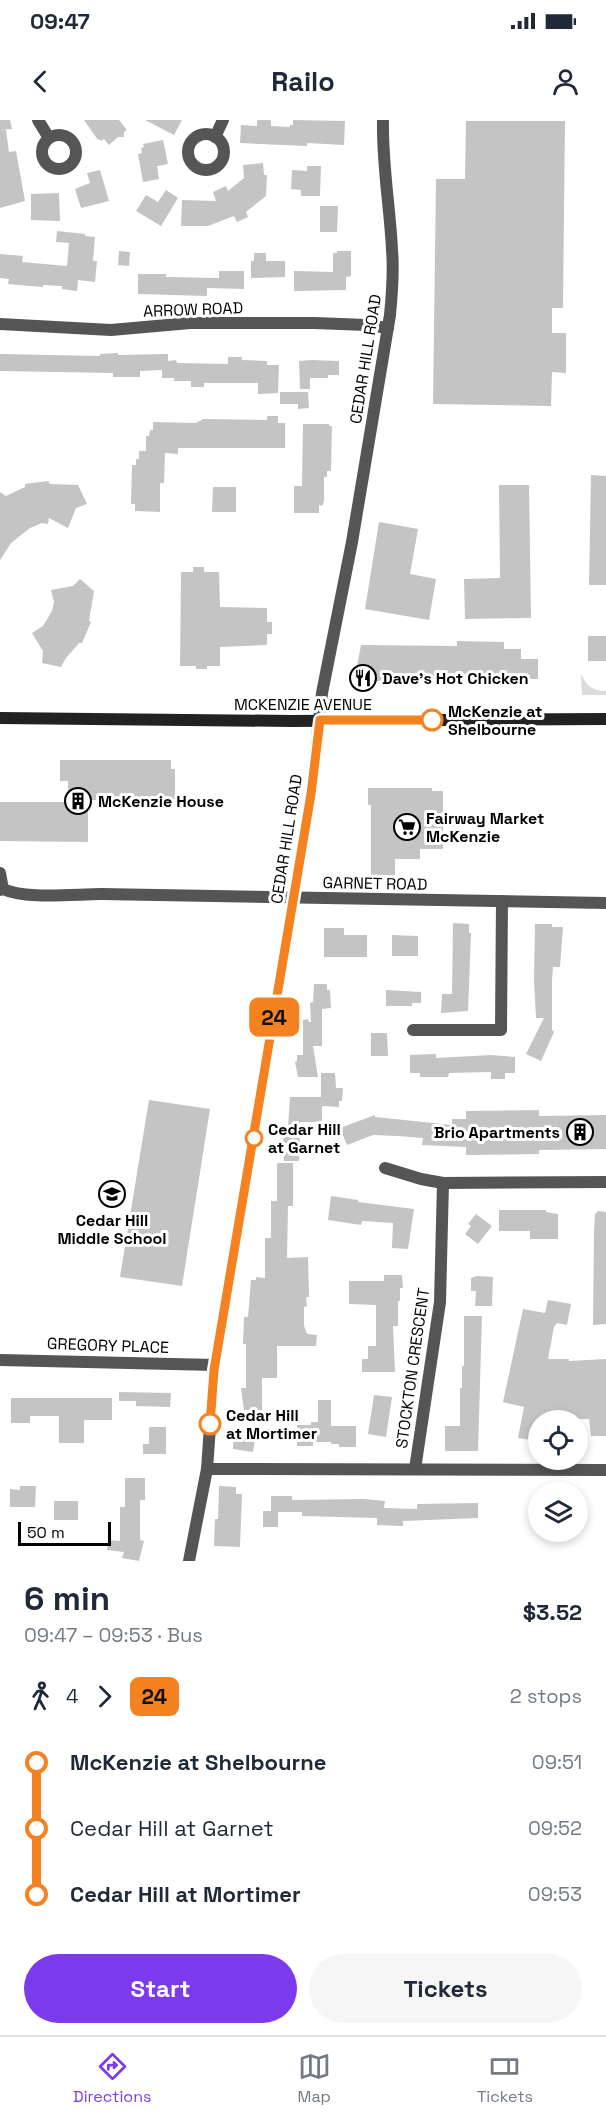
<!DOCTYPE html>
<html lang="en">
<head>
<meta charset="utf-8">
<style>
  :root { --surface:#fff; --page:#f6f6f7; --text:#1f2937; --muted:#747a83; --line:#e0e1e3; --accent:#7c3aed }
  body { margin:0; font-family:"Space Grotesk",sans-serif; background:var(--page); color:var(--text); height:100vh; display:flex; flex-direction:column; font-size:22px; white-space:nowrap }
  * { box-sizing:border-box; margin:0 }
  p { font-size:20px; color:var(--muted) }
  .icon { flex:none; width:33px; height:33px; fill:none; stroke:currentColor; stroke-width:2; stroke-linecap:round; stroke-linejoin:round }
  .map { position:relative; height:1441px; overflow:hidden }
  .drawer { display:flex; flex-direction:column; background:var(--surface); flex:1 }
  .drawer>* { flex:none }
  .badge { padding:0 12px; border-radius:9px; font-size:21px; line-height:39px }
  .fabs { position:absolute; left:528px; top:1290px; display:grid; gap:12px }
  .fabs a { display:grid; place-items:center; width:60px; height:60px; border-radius:50%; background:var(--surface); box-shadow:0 3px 9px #0003; font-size:30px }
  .scale { position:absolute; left:18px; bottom:15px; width:93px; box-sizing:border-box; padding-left:6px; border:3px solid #000; border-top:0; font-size:16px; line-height:21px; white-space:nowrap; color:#000; -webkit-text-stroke:4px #fff; paint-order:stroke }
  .map>.badge { position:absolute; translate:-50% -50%; box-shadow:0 0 0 3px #fff }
  .legs { display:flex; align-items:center; gap:9px; height:66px; padding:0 24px; font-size:20px }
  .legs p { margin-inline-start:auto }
  .headline { display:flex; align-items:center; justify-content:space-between; height:102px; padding:0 24px }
  h1 { font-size:33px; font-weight:700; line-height:45px }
  .action { display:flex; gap:12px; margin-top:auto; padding:12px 24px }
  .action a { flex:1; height:69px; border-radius:36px; background:var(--accent); color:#fff; font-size:24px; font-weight:700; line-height:69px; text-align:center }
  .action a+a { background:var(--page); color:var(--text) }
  ul { padding:0 24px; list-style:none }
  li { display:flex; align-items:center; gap:21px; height:66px; font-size:22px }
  li i { display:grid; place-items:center; width:9px; height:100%; margin:0 8px; background:currentColor }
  li i::after { content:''; width:15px; height:15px; margin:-8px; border:4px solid; border-radius:50%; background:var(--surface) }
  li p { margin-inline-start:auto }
  li:first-child i { background:linear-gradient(#0000 50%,currentColor 0) }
  li:last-child i { background:linear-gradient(currentColor 50%,#0000 0) }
  .status { display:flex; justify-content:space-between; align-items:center; height:42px; padding:0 30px; background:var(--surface); direction:ltr }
  .status svg { height:16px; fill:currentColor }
  header { display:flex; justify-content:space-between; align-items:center; height:78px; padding:0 24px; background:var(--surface); font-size:27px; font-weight:700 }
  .tabs { display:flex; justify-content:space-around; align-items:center; height:84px; border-top:2px solid var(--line); background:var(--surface); font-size:16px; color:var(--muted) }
  .tabs a { display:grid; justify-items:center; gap:3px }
  .tabs .selected { color:var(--accent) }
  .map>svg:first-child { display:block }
  .green { fill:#dcdcdc }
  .building { fill:#c4c4c4 }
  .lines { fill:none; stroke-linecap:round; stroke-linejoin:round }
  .minor { stroke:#555; stroke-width:12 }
  .tertiary { stroke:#555; stroke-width:12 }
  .secondary { stroke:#222; stroke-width:12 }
  .line-1-casing { stroke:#fff; stroke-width:14 }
  .line-1 { stroke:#f58220; stroke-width:9 }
  .stop-1-dot { fill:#fff; stroke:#f58220; stroke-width:3 }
  .labels { text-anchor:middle; stroke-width:6; stroke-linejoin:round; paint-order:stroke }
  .street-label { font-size:16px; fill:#000; stroke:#fff }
  .poi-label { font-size:16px; font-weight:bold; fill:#000; stroke:#fff; text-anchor:start }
  .stop-label { font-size:16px; font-weight:bold; fill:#000; stroke:#fff; text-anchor:start }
</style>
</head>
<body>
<div class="status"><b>09:47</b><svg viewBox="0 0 49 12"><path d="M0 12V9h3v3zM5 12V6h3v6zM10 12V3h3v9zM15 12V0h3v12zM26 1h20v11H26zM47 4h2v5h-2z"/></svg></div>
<header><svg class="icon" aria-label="back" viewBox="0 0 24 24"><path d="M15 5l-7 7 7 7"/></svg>Railo<svg class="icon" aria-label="person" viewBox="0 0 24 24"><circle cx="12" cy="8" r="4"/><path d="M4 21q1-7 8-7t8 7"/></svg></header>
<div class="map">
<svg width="606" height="1441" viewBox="0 0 606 1441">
  <rect width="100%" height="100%" fill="#fff"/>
  <path class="green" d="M 581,554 C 587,566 592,571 606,571 L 606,575 L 582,575 Z"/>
  <g class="building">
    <polygon points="0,0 10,0 12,9 0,10"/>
    <polygon points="84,0 119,0 127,10 124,12 124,17 118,17 109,25 104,19 101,21 99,19 98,20"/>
    <polygon points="145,0 182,0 174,15"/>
    <polygon points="257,0 271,0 271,6 290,7 290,5 293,5 293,0 345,1 344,25 307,23 307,26 240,23 241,5 257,6"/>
    <polygon points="466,1 565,1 563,188 552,188 552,213 566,213 566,253 552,252 551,286 433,284 436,59 465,59"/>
    <polygon points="0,10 6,10 9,32 16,31 25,81 0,88"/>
    <polygon points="163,20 168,44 157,46 159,59 143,62 138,34 142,33 141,28 144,27 143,24"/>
    <polygon points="263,43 264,55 267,55 266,76 246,92 248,97 237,102 234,96 208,106 181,106 182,80 216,81 213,72 226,66 228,71 244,58 243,45"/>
    <polygon points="307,46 321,46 320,76 301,76 301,70 291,69 292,50 307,51"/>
    <polygon points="100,50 109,81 81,88 75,69 90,63 87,53"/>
    <polygon points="166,70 178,78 161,106 136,91 146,75 158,82"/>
    <polygon points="59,73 60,101 31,100 31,74"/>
    <polygon points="320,86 338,86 337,112 320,112"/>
    <polygon points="57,111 85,114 85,116 95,117 93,141 97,141 95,162 78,160 77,171 62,169 62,166 43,165 43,167 8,164 9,159 0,158 0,134 23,136 22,142 67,146 69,123 56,122"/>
    <polygon points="119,131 130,132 129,146 118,145"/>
    <polygon points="337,131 351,131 351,156 346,157 346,170 294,171 294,151 333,152 333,133 337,133"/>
    <polygon points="254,133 266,133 266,141 285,141 285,157 251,158 251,141 254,141"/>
    <polygon points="219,151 244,151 244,169 207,168 207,176 138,174 138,154 166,154 166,157 219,158"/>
    <polygon points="118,233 118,235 168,234 168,241 176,240 177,243 228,244 228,237 242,237 242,240 267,241 267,245 279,245 278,273 258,274 258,263 204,263 204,267 191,267 191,261 174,261 174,258 162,258 162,250 140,251 140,257 113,257 113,253 0,251 0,234 100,236 100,234"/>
    <polygon points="312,240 339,241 339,255 328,255 328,258 310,258 310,269 300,269 299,241"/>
    <polygon points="280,272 308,272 309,288 298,289 298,284 280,284"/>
    <polygon points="267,296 278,296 278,303 285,303 285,328 178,328 178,334 165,333 164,363 160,363 160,392 135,391 135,384 131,384 132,345 136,345 136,339 139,339 139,331 146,331 146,316 149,316 150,310 153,310 153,302 196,303 203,299 267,300"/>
    <polygon points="303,304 329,304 329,306 332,306 331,351 327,351 327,357 324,357 324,381 322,386 319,385 319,393 294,393 294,366 302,366"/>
    <polygon points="591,355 606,356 606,465 589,465"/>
    <polygon points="48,361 50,364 78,365 87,384 76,388 68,408 49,398 48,404 42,403 30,408 11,423 0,440 0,372 6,376 25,367 25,364"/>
    <polygon points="499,365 529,365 531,498 465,499 464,459 500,458"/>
    <polygon points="213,367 236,367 236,392 212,392"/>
    <polygon points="379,402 418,409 410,454 436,459 429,500 365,489"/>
    <polygon points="193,447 204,447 204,452 219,452 220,487 267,488 267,502 272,502 272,514 267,514 267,525 220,527 220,546 207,546 207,549 196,549 196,546 180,546 181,452 193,452"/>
    <polygon points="80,459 94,471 89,501 91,502 82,523 79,523 66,538 61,547 42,543 43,531 32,513 43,506 52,491 54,482 51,470 73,466"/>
    <rect x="588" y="516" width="18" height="25"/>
    <polygon points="457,521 504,522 504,529 521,529 521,539 538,539 538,559 519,559 519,565 475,564 475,560 373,561 355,557 361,525 457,526"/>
    <polygon points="60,640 171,640 171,649 175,649 175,680 88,680 88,722 0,721 0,682 68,682 68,661 60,661"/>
    <polygon points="368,668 432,668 432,671 443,671 443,729 420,729 420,739 395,739 395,755 371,755 371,685 368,685"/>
    <polygon points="453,803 469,804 469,813 471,813 468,891 441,893 442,874 452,874"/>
    <polygon points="535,804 552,804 552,807 563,807 560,847 553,847 552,860 552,910 554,912 541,941 526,934 544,898 536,898 534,860"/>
    <polygon points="324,808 344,808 344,815 367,815 367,837 324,837"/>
    <polygon points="392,815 418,816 418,836 392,836"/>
    <polygon points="314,864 327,864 327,870 330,870 331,888 322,889 322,926 313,926 318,957 298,957 295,942 297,941 297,935 303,935 303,900 308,899 309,902 311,902 310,883 313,882"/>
    <polygon points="386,870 421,872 421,883 412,883 412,886 386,886"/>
    <polygon points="371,913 387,913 388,936 371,936"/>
    <polygon points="436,934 436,938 491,935 515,937 515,953 505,953 505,959 491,959 491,952 449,953 448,957 420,957 420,953 410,953 410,935"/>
    <polygon points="321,953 335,953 336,968 343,968 342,981 339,981 339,987 322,986 322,1002 300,1002 299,1041 284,1041 283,1008 288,1008 290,977 321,977"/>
    <polygon points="149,980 210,989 182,1166 120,1157"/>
    <polygon points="539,990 539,996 606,995 606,1029 539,1030 539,1034 466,1035 466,1027 422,1025 423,1018 397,1016 373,1015 347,1025 340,1008 375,995 375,997 452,1005 452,999 466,999 466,991"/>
    <polygon points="277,1043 293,1043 293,1086 288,1086 287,1138 308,1137 309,1177 306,1177 307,1186 304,1187 304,1206 307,1214 317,1215 316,1226 277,1226 277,1258 262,1258 262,1290 244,1290 241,1268 246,1268 246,1224 243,1224 244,1197 248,1197 251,1160 256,1160 256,1157 265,1158 265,1118 271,1118 271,1081 277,1081"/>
    <polygon points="331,1076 358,1080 358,1082 414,1089 408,1129 392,1128 393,1103 362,1101 361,1105 328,1100"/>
    <polygon points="499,1090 546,1090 546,1092 558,1094 558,1119 530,1119 530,1111 499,1111"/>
    <polygon points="598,1091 606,1092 606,1204 593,1205 594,1112 595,1094"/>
    <polygon points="476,1094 492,1106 478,1124 465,1114 471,1106 468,1104"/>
    <polygon points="384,1155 402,1155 403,1168 400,1168 400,1181 398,1181 398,1206 393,1206 395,1252 362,1252 362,1239 368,1239 368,1226 376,1226 376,1185 349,1184 349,1161 384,1161"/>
    <polygon points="477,1156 493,1157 492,1186 475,1186 476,1171 471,1171 471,1158"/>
    <polygon points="548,1180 571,1184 567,1205 557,1203 554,1207 548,1239 569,1239 569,1241 606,1239 606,1316 591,1316 589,1299 564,1299 564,1300 538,1300 538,1317 532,1316 531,1320 518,1318 524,1287 503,1282 523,1189 545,1193"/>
    <polygon points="464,1196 482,1196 478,1331 445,1331 445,1306 460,1306 460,1268 462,1268 462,1246 464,1246"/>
    <polygon points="119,1272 171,1273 170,1287 136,1286 136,1281 119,1281"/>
    <polygon points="374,1275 392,1277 386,1317 368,1314"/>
    <polygon points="11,1278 112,1278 112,1300 84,1300 84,1323 59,1323 59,1296 30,1296 30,1303 11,1303"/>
    <polygon points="318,1280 331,1280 331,1306 356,1306 356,1327 339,1327 339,1324 331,1324 331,1322 313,1322 313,1326 297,1326 297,1305 311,1305 311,1302 318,1302"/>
    <polygon points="149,1307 166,1307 166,1334 143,1334 143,1324 149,1324"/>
    <polygon points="234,1309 256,1312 253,1332 233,1329"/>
    <polygon points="125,1358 145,1358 145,1380 140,1380 140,1420 144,1421 139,1441 122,1438 124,1432 107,1430 108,1420 120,1421 120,1387 125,1387"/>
    <polygon points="20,1366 36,1366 35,1387 10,1387 10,1369 20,1370"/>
    <polygon points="219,1366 236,1367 236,1374 242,1374 240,1427 214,1426 215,1399 218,1399"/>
    <polygon points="271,1376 292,1376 292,1380 364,1379 385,1381 384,1388 417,1389 417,1384 478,1383 478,1398 403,1401 403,1406 377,1405 377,1398 302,1396 302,1392 278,1392 278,1407 263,1407 263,1391 271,1391"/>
    <rect x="54" y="1381" width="24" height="19"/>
  </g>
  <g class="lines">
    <g class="minor">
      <polyline points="38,0 49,18"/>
      <circle cx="206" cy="32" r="18"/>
      <circle cx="59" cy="32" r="17"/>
      <polyline points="215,17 223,0"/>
      <polyline points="0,204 111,210 190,203 314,203 367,205 388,208"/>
      <polyline points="0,753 2,764 0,770"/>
      <path d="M 1,768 C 24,780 74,774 101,774 L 606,783"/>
      <polyline points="413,910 501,910 502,781"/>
      <polyline points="385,1048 421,1059 443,1063 606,1062"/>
      <polyline points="0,1240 215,1245"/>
      <polyline points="207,1349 606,1350"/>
      <polyline points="415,1349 440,1182 443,1063"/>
    </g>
    <path class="tertiary" d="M 189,1441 L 207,1349 L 214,1250 L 311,674 L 322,573 L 352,422 L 390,195 C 392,174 394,152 392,130 C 390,87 382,44 383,0"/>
    <polyline class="secondary" points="0,598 292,601 606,599"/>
  </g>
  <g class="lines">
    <defs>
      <polyline id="line-1" points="210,1304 214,1250 311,674 320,600 432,600"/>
    </defs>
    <use href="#line-1" class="line-1-casing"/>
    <use href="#line-1" class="line-1"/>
  </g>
  <defs>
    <symbol id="restaurant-ring" viewBox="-11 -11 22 22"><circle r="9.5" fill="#fff" stroke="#000" stroke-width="1.5"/><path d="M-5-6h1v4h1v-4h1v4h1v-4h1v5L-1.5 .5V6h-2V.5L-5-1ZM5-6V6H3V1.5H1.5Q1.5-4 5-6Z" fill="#000"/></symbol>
    <symbol id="building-ring" viewBox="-11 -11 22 22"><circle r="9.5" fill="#fff" stroke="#000" stroke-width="1.5"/><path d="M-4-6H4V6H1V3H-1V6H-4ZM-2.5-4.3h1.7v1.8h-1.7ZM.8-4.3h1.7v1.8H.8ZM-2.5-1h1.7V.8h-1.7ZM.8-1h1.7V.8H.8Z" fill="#000"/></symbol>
    <symbol id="supermarket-ring" viewBox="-11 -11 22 22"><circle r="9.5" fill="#fff" stroke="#000" stroke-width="1.5"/><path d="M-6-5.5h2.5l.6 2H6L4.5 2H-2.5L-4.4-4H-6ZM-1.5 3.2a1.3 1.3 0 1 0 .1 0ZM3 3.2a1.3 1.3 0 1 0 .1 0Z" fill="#000"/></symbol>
    <symbol id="school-ring" viewBox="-11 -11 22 22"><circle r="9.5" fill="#fff" stroke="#000" stroke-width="1.5"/><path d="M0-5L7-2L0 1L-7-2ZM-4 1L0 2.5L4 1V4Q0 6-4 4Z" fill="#000"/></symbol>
  </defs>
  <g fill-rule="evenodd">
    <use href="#restaurant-ring" x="348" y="543" width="30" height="30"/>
    <use href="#building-ring" x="63" y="666" width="30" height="30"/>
    <use href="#supermarket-ring" x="392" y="692" width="30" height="30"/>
    <use href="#building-ring" x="565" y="997" width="30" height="30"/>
    <use href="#school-ring" x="97" y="1059" width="30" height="30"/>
  </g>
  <g class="stop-1-dot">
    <circle cx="432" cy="600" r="10"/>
    <circle cx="254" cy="1018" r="8"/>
    <circle cx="210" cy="1304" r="10"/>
  </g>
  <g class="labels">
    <g class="street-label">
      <text transform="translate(193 189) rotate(-2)" y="6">ARROW ROAD</text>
      <text transform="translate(365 239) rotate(-81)" y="6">CEDAR HILL ROAD</text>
      <text x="303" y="590">MCKENZIE AVENUE</text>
      <text transform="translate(286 719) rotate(-81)" y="6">CEDAR HILL ROAD</text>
      <text transform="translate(375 763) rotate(1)" y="6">GARNET ROAD</text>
      <text transform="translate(108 1225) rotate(2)" y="6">GREGORY PLACE</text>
      <text transform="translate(412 1248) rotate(-82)" y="6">STOCKTON CRESCENT</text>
    </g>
    <g class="poi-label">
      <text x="382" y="564">Dave's Hot Chicken</text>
      <text x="98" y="687">McKenzie House</text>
      <text x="426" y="704">Fairway Market<tspan x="426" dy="18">McKenzie</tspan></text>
      <text x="560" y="1018" text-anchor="end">Brio Apartments</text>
      <text x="112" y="1106" text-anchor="middle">Cedar Hill<tspan x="112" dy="18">Middle School</tspan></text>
    </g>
    <g class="stop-label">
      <text x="448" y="597">McKenzie at<tspan x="448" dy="18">Shelbourne</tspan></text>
      <text x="268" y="1015">Cedar Hill<tspan x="268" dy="18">at Garnet</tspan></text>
      <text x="226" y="1301">Cedar Hill<tspan x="226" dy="18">at Mortimer</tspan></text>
    </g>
  </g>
</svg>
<div class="fabs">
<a><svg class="icon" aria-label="locate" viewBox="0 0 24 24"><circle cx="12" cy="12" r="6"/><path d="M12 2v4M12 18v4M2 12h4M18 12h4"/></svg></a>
<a><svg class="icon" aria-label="layers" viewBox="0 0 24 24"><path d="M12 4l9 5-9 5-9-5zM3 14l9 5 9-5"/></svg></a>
</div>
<div class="scale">50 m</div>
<b class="badge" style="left:274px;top:897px;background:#f58220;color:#111">24</b>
</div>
<section class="drawer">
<div class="headline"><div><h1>6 min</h1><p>09:47 – 09:53 · Bus</p></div><b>$3.52</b></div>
<div class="legs"><svg class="icon" aria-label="walk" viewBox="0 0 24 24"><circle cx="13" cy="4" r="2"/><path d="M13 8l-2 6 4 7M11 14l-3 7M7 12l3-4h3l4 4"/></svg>4<svg class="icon" aria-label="forward" viewBox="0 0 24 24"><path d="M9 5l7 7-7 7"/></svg><b class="badge" style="background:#f58220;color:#111">24</b><p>2 stops</p></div>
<ul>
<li><i style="color:#f58220"></i><b>McKenzie at Shelbourne</b><p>09:51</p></li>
<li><i style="color:#f58220"></i><span>Cedar Hill at Garnet</span><p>09:52</p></li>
<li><i style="color:#f58220"></i><b>Cedar Hill at Mortimer</b><p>09:53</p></li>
</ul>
<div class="action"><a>Start</a><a>Tickets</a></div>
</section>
<nav class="tabs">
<a class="selected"><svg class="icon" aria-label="directions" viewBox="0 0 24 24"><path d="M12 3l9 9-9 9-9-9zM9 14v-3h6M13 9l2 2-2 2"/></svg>Directions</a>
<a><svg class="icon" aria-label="map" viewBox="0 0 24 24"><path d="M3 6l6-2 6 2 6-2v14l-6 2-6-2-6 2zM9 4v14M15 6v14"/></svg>Map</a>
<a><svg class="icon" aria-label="tickets" viewBox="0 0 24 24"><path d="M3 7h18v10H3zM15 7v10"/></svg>Tickets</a>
</nav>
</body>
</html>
